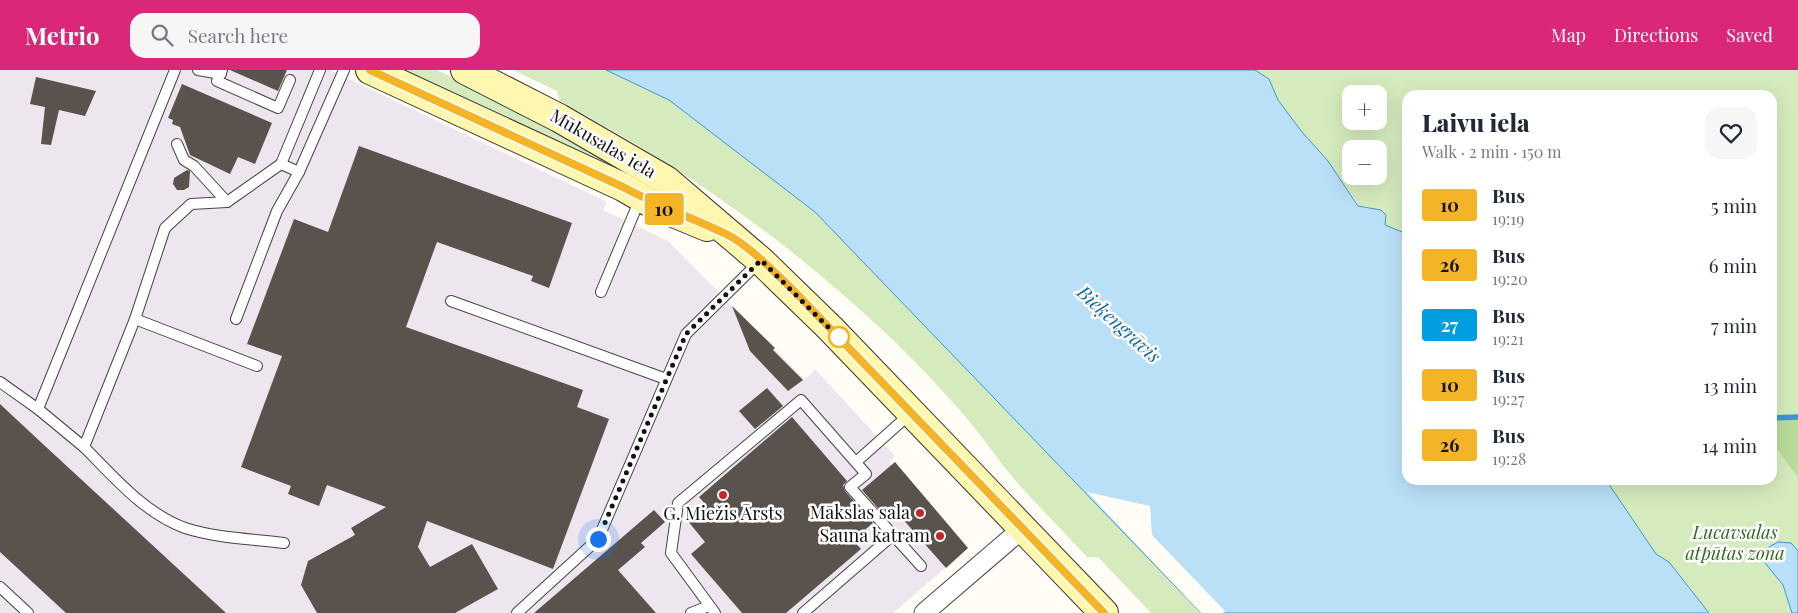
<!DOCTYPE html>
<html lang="en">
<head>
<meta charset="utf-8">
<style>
  :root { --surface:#fff; --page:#f6f6f7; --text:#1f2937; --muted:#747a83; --accent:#db2777 }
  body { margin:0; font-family:"Playfair Display",serif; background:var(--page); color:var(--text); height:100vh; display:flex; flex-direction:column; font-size:19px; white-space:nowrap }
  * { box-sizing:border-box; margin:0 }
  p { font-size:16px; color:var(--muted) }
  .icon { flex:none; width:28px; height:28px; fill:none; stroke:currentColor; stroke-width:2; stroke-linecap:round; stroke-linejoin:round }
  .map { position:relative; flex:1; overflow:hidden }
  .details { position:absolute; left:1402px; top:20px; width:375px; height:395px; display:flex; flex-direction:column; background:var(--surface); border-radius:15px; box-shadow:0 5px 20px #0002 }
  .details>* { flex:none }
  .badge { padding:0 10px; border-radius:4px; font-size:18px; line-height:32px }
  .buttons { position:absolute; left:1342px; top:15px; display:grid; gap:10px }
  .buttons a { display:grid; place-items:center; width:45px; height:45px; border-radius:10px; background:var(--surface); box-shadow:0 5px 20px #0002; font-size:25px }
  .you { position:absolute; width:25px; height:25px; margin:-12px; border:4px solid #fff; border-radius:50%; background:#1a73e8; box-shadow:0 0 0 8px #1a73e833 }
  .map>.badge { position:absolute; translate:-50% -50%; box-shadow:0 0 0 2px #fff }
  .round { display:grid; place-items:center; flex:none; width:52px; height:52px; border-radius:15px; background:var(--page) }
  .head { display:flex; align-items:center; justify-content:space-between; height:85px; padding:0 20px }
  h1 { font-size:24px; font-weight:800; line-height:38px }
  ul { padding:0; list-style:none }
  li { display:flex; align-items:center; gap:15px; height:60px; padding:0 20px }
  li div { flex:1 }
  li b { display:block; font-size:19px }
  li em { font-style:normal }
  li .badge { min-width:55px; font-weight:700; text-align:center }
  header { display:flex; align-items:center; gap:30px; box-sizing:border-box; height:70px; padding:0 25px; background:var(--accent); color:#fff }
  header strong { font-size:24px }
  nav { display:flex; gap:28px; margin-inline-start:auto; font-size:18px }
  .search { width:350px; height:45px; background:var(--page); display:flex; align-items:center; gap:12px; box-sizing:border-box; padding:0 18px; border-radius:15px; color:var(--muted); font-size:19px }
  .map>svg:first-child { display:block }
  .industrial { fill:#eee6ef }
  .green { fill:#d5ebbd; fill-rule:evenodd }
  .forest { fill:#b9dc9c }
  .water { fill:#b9e0f7; stroke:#3f96cf }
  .pier { fill:#fffdf5 }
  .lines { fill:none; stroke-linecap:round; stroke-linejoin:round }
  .stream { stroke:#3f96cf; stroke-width:5.5 }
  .building { fill:#5a524d }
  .service-casing { stroke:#444; stroke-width:12 }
  .minor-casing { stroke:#444; stroke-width:21 }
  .secondary-casing { stroke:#333; stroke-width:30 }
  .service { stroke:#fff; stroke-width:10 }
  .minor { stroke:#fff; stroke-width:19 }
  .secondary { stroke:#fff6b0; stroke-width:28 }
  .line-casing { stroke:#fff; stroke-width:11 }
  .line { stroke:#f4b427; stroke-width:8 }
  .walk { stroke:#111; stroke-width:5; stroke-dasharray:0 9 }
  .stop-dot { fill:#fff; stroke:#f4b427; stroke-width:2.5 }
  .poi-dot { fill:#c4262e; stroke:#fff; stroke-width:2 }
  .labels { text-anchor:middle; stroke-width:5; stroke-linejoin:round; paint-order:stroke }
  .street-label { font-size:18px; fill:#111; stroke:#fff }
  .poi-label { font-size:18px; fill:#111; stroke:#fff; text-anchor:end }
  .park-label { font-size:18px; font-style:italic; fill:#2f6b1f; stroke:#fff }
  .water-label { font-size:19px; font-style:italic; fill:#1768a6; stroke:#fff }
</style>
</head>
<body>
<header>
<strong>Metrio</strong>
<div class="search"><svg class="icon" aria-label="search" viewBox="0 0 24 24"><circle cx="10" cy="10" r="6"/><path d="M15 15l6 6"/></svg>Search here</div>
<nav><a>Map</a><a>Directions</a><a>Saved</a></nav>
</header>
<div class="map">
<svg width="1798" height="543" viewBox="0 0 1798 543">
  <rect width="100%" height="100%" fill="#fffdf5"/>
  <polygon class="industrial" points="0,0 330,0 607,132 603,140 668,171 805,310 815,299 895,386 889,392 891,395 895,392 968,478 893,543 0,543"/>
  <g class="green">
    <polygon points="397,0 437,0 522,41 628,100 626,107"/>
    <path d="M 513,0 L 606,0 L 669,30 L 815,142 L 908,237 L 1223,543 L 1151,543 L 1098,487 L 1087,487 C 1063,461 1038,436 1015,410 C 997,389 982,366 964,345 C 941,319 916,292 891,268 C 792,174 681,95 560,32 L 557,21 Z"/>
    <path d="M 1255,0 L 1798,0 L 1798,543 L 1709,543 L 1669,492 L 1656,484 L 1606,410 L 1772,410 L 1772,25 L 1408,25 L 1407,164 L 1385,155 L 1369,137 L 1359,136 L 1328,91 L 1302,62 L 1278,30 L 1269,9 ZM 1351,24 L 1379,24 L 1379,51 L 1351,51 ZM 1351,79 L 1379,79 L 1379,106 L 1351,106 Z"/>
  </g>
  <polygon class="forest" points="1798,346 1798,407 1773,374 1773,350"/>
  <g class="water">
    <polygon points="606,0 1255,0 1269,9 1278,30 1302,62 1328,91 1358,136 1381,140 1386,145 1385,155 1407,164 1408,410 1606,410 1656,484 1669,492 1709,543 1201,543 815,142 669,30"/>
    <polygon points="1778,472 1791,473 1798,481 1798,543 1792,543 1783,515 1765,493 1769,477"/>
  </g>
  <polygon class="pier" points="1087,422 1150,436 1152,465 1225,541 1223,543 1201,543"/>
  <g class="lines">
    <polyline class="stream" points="1772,348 1798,347"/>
  </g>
  <g class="building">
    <polygon points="230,0 287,0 278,21"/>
    <polygon points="36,7 96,21 85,46 59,40 51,75 41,74 45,37 30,34"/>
    <polygon points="182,14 272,53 255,94 238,87 230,104 190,85 180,57 172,54 173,50 168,48"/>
    <polygon points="359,76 572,153 549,218 531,211 533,206 437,172 406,257 583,320 577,337 609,349 553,499 427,451 418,477 430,497 472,474 498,519 455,543 317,543 301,515 308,491 355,465 351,458 386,437 327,415 319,436 288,424 291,416 241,397 282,286 247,274 294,149 328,162"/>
    <polygon points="187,100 190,101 189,117 184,120 177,120 173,114 174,108"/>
    <polygon points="732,236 775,278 773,280 803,310 788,321 750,281"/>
    <polygon points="767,318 783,336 755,359 739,341"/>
    <polygon points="0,334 45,376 226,543 66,543 0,482"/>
    <polygon points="792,347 847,411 843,415 845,421 873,453 853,470 861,479 786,543 742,543 691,484 705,472 687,450 705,434 699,427"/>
    <polygon points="895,392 968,478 946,498 900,446 894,451 886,441 883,444 862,420"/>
    <polygon points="654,440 665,452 641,473 645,477 618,500 656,543 534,543"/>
  </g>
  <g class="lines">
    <defs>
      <g id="service">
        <polyline points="198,0 221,4"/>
        <polyline points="222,0 217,11 278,38 290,10"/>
        <polyline points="177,74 184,90 194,96 227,132"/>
        <polyline points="281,94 320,0"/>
        <polyline points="601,222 640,129"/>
        <polyline points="451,231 666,309"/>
        <polyline points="135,249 257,296"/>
        <polyline points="236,249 277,141 299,102 344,0"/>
        <polyline points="0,312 38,339 84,377"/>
        <polyline points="38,339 175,0"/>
        <polyline points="856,392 911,343"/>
        <polyline points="893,465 921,496"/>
        <path d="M 284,473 C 252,469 216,468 185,458 C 144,443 114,407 84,377 L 135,249 L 165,158 L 191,134 L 227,132 L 281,94 L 299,102"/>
        <polyline points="0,517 28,543"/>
        <polyline points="517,543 598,469 686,264 760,191"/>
        <polyline points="691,543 709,536"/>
        <polyline points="715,543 671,483 678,433 801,330 866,404 850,417 893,465 803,543"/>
      </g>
      <polyline id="minor" points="924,543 1023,458"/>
      <g id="secondary">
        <polyline points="370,0 623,117 654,135 707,157"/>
        <polyline points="465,0 559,48 666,110 761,191 830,258 1104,543"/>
      </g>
    </defs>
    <use href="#service" class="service-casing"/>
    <use href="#minor" class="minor-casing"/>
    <use href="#secondary" class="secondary-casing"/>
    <use href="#service" class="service"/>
    <use href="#minor" class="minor"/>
    <use href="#secondary" class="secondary"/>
  </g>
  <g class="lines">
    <defs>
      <path id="line" d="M 370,0 L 623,117 C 658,136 693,148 728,165 C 751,177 776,204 795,222 L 1104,543"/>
    </defs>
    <use href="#line" class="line-casing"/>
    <use href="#line" class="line"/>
    <polyline class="walk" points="598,469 686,264 761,190 840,269 839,267"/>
  </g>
  <circle class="stop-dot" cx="839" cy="267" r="10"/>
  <g class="poi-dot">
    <circle cx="723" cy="425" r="5"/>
    <circle cx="920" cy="443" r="5"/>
    <circle cx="940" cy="466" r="5"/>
  </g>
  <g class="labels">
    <g class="street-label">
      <text transform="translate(603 74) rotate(30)" y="6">Mūkusalas iela</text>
    </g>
    <g class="poi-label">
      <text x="910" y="449">Mākslas sala</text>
      <text x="723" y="450" text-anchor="middle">G. Miežis Ārsts</text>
      <text x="930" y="472">Sauna katram</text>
    </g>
    <g class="park-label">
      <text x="1735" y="469">Lucavsalas<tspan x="1735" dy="21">atpūtas zona</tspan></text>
    </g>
    <g class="water-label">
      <text transform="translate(1119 254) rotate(42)" y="7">Bieķengrāvis</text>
    </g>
  </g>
</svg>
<div class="buttons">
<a>+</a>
<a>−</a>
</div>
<div class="you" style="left:598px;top:469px"></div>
<b class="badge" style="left:664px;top:139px;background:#f4b427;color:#111">10</b>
<section class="details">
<div class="head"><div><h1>Laivu iela</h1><p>Walk · 2 min · 150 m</p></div><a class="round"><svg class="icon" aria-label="heart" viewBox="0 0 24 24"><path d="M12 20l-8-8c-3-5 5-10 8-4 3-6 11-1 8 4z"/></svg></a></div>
<ul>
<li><span class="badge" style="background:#f4b427;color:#111">10</span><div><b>Bus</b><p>19:19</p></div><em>5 min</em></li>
<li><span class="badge" style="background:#f4b427;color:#111">26</span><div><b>Bus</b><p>19:20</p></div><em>6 min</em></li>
<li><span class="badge" style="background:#009de0;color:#fff">27</span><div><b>Bus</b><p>19:21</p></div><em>7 min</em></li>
<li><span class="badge" style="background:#f4b427;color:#111">10</span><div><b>Bus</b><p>19:27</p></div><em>13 min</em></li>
<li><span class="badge" style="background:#f4b427;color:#111">26</span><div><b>Bus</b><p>19:28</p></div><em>14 min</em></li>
</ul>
</section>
</div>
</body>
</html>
